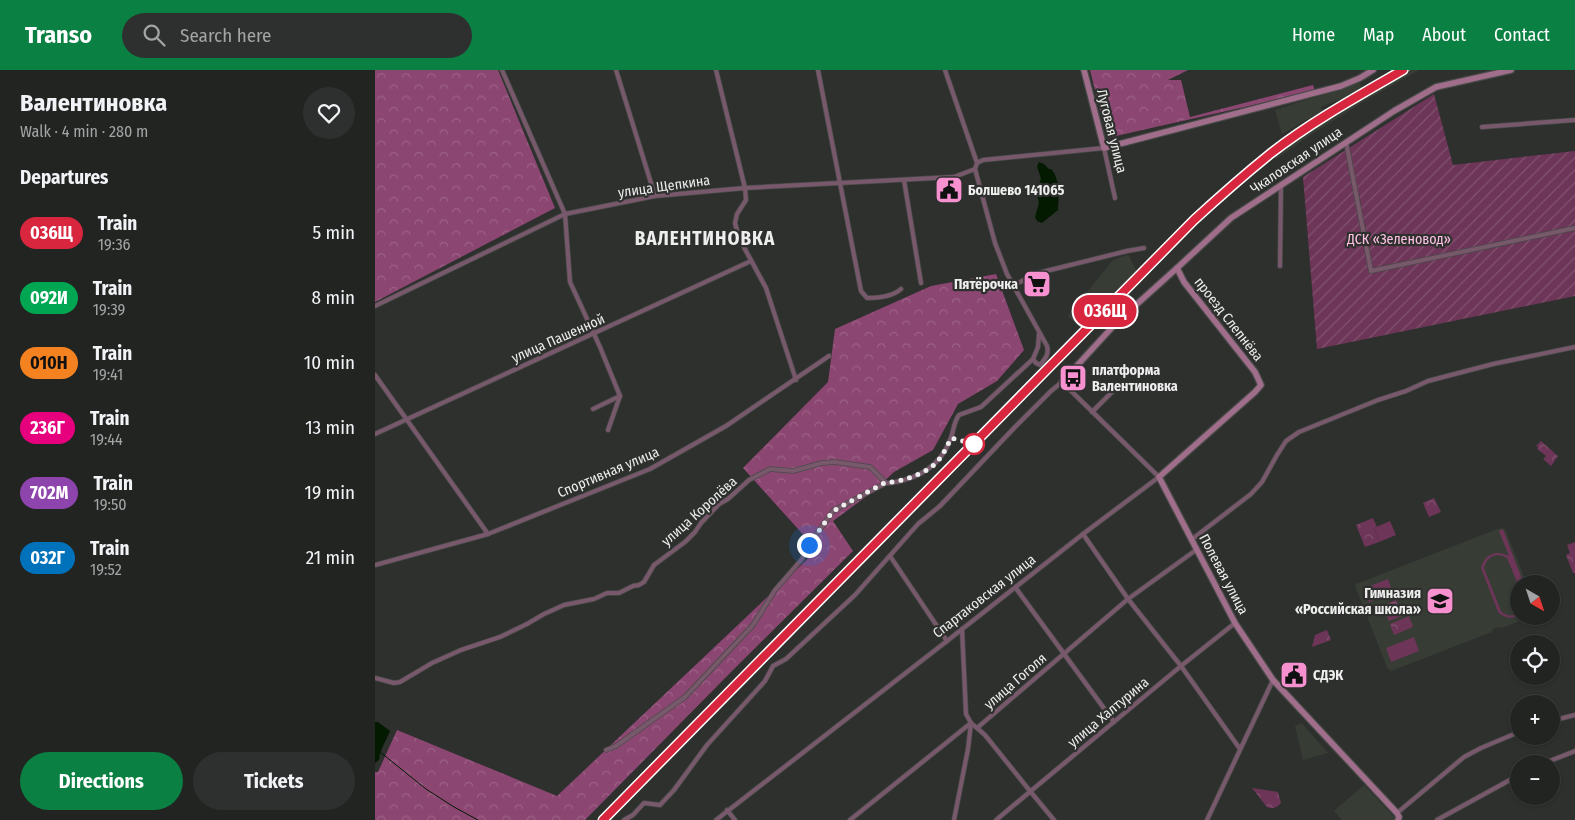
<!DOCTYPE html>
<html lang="en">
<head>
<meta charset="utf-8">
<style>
  :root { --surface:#222422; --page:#2e302f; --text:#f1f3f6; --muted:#a2a4a5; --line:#3f4140; --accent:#0b8043 }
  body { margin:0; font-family:"Fira Sans Condensed",sans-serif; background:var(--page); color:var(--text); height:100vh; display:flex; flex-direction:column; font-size:19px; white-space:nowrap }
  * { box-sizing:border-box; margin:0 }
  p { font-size:16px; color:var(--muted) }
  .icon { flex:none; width:28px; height:28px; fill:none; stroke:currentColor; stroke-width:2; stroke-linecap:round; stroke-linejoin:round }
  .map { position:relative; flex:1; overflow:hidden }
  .details { display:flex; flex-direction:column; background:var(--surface); width:375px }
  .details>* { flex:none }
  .badge { padding:0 10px; border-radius:16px; font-size:18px; line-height:32px }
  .needle { width:32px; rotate:141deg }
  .controls { position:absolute; left:1135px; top:505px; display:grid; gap:10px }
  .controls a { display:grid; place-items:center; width:50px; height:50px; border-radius:50%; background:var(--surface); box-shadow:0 1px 4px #0004,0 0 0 1px var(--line); font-size:25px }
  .you { position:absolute; width:25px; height:25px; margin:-12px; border:4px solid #fff; border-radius:50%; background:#1a73e8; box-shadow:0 0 0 8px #1a73e833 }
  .map>.badge { position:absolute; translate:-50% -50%; box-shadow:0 0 0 2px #fff }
  h2 { padding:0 20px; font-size:19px; line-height:45px }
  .round { display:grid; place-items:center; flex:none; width:52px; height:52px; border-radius:26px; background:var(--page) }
  .head { display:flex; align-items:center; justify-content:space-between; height:85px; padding:0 20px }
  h1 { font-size:24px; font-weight:700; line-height:38px }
  .primary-button { display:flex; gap:10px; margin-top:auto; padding:10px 20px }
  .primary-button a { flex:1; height:58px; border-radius:30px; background:var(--accent); color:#fff; font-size:20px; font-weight:700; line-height:58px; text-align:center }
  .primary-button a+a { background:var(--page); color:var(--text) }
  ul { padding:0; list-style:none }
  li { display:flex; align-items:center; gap:15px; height:65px; padding:0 20px }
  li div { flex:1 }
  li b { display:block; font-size:19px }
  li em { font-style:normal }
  li .badge { min-width:55px; font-weight:700; text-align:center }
  header { display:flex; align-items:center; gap:30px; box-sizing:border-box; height:70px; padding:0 25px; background:var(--accent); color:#fff }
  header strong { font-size:24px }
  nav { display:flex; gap:28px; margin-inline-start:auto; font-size:18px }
  .search { width:350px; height:45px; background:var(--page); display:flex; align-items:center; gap:12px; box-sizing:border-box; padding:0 18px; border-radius:28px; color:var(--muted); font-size:19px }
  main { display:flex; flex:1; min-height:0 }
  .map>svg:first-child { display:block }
  .built { fill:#373c35 }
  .forest { fill:url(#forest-crowns) }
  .park { fill:url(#park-crowns) }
  .garden { fill:url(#garden-furrows) }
  .pitch { fill:#6d3558 }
  .water { fill:#031a00 }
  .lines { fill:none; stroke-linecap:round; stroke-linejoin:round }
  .stream { stroke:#031a00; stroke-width:1 }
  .street-casing { stroke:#494b49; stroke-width:5.5 }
  .secondary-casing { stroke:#494b49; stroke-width:8 }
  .street { stroke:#78586b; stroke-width:4 }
  .secondary { stroke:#a06e8b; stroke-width:5.5 }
  .rail { stroke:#848684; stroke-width:1; stroke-dasharray:9 9; stroke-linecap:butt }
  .line-casing { stroke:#fff; stroke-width:11 }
  .line { stroke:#d7263d; stroke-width:8 }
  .walk { stroke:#edeeed; stroke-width:5; stroke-dasharray:0 9 }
  .stop-dot { fill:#fff; stroke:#d7263d; stroke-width:2.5 }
  .labels { text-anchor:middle; stroke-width:4.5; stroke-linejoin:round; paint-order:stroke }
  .street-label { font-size:14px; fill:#edeeed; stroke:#2e302e }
  .poi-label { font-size:14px; font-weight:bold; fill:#edeeed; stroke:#2e302e; text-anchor:start }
  .park-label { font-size:14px; fill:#fec1e4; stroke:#2e302e }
  .district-label { font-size:19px; font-weight:bold; letter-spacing:1px; fill:#edeeed; stroke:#2e302e }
</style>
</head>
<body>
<header>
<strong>Transo</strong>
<div class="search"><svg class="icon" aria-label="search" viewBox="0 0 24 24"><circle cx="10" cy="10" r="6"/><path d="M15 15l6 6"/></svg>Search here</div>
<nav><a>Home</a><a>Map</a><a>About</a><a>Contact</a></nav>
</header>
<main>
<section class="details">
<div class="head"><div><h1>Валентиновка</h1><p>Walk · 4 min · 280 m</p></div><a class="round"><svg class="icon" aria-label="heart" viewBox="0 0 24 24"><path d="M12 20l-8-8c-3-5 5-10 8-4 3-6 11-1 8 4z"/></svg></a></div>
<h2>Departures</h2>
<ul>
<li><span class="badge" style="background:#d7263d;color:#fff">036Щ</span><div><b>Train</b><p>19:36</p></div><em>5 min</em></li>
<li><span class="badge" style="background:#00a651;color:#fff">092И</span><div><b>Train</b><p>19:39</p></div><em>8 min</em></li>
<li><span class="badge" style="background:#f58220;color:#111">010Н</span><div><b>Train</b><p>19:41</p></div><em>10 min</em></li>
<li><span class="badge" style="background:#e6007e;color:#fff">236Г</span><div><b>Train</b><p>19:44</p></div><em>13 min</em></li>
<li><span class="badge" style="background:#8e44ad;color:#fff">702М</span><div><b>Train</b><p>19:50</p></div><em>19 min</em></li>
<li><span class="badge" style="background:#0072bc;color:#fff">032Г</span><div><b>Train</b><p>19:52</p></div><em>21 min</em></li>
</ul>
<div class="primary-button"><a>Directions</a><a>Tickets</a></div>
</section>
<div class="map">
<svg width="1200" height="750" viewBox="0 0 1200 750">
  <defs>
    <pattern id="forest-crowns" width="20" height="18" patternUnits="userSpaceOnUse" patternTransform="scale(1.25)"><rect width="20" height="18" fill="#8c4672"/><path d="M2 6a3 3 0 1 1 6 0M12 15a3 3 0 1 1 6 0" fill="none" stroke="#9c6186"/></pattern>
    <pattern id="park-crowns" width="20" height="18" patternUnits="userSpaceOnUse" patternTransform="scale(1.25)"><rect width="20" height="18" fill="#6d3558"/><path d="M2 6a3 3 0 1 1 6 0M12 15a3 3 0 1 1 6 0" fill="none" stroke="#825370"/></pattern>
    <pattern id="garden-furrows" width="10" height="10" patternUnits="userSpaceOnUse" patternTransform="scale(1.25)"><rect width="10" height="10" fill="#6d3558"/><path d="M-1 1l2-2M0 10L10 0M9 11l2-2" fill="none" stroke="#825370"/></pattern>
  </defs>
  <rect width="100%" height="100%" fill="#2e302e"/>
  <g class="built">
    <polygon points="1021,0 1044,0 988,32 937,64 901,89 897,85 933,60 931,56"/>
    <polygon points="983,10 987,18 976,25 946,37 947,41 907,64 900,40 968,18"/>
    <polygon points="751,185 754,186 762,202 707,259 693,246 738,190"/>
    <polygon points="1125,458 1130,459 1152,514 1144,514 1144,546 1158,546 1127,558 1123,557 1118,559 1117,562 1016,601 1012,597 980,516 981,514"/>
    <polygon points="927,653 930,657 953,683 928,690 920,656"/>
    <polygon points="989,715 1022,750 967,750 959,741"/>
  </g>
  <g class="forest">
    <polygon points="0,0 123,0 180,138 0,232"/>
    <polygon points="715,0 813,0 793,10 806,10 815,47 938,15 940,21 732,68"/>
    <polygon points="621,204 649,280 622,311 583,334 558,380 519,402 500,420 458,451 478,481 359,599 210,750 0,750 0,702 3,702 22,660 182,726 442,480 368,398 453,312 460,259 556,216"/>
  </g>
  <g class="park">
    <polygon points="1166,371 1183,386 1176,396 1168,389 1171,386 1162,379 1163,377 1161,376"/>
    <polygon points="1059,428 1066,442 1054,447 1048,433"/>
    <polygon points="998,448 1002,457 999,458 1004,472 990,477 981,455"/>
    <polygon points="1200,472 1200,503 1198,503 1191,485 1195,483 1192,475"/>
    <polygon points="1013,509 1018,523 994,532 988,519"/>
    <polygon points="1021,530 1027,546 1014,551 1007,536"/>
    <polygon points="1034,546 1038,557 1019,565 1015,554"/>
    <polygon points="952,560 956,570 937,577 940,565"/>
    <path d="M 877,718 L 903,722 L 906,733 C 903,737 897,740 892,737 Z"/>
  </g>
  <polygon class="garden" points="1059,24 1078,95 1200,81 1200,226 942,279 928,107"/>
  <g class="pitch">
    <polygon points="1015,451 1021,465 1004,472 999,458"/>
    <path d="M 1128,459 L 1149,514 L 1144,514 L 1144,517 L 1132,488 C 1122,482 1112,486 1109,498 L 1126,541 C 1131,546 1137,547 1144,543 L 1144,546 C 1136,549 1129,548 1123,542 L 1106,498 C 1110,483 1122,480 1134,486 L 1124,461 Z"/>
    <polygon points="1039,567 1044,581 1016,592 1011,578"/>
  </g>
  <g class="water">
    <path d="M 664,92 L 669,94 L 674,99 L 676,99 C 685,108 684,128 683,140 L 667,153 L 662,151 L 660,147 L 664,133 L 661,120 L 666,109 L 662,96 Z"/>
    <path d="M 0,652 L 3,652 L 15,661 C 11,671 5,679 4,690 L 0,693 Z"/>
  </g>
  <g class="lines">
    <polyline class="stream" points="5,682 51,719 79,737 103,750"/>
    <defs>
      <g id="street">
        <polyline points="127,0 190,144 195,212 225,277 245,326 218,339"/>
        <polyline points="241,0 280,126"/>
        <polyline points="341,0 370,118 371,130 362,144 360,153 364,168 391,218 421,310"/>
        <path d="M 443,0 L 486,221 L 492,228 C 504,228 517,227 526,219"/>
        <path d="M 570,0 L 602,93 L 600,99 L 620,173 L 632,204 L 672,276 C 674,284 671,288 665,295 L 661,293 L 658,289 L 663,277 L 664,264"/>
        <polyline points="1107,57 1200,50"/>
        <polyline points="971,72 996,201 1200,158"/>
        <polyline points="602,93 608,90 729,78 740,128"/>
        <polyline points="529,110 546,213"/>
        <polyline points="905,196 906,115"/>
        <polyline points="637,216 663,203 752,181 769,178"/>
        <polyline points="0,236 190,144 280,126 370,118 579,107 600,99"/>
        <polyline points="0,305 113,464"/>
        <polyline points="717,342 741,318"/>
        <polyline points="233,360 245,326"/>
        <polyline points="0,364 376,191"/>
        <polyline points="708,464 753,529 806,596 865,679"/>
        <polyline points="816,470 876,424 887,412 902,385 911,371 924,362 1003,330 1031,321 1053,311 1118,294 1200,277"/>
        <polyline points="515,486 572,571"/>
        <polyline points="0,495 113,464 275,399 351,356 454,286"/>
        <polyline points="640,517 739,652"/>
        <path d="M 0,608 L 19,613 L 25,612 L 57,593 L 86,580 L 125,567 L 152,554 L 169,544 L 189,535 L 219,529 L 232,523 L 244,523 L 258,516 L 264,515 L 269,512 L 279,495 L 310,472 L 320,462 L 326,453 L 344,434 L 353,429 L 374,410 L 395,399 L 418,401 L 447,393 L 460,392 L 495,397 L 511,413 L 515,413 C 542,409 565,397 575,370 C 579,362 578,353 584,345 L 606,337 L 658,289"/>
        <polyline points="1176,651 1200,645"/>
        <polyline points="602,658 610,665 655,721 679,750"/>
        <polyline points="231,680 241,676 310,627 378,555 400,520 427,489 434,475 458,441 511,413"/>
        <polyline points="1167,694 1200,681"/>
        <polyline points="352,740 360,750"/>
        <polyline points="1022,743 1089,687 1106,678 1144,662"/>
        <polyline points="249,750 258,745 269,733 285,735 299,720 332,675 390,611 398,596 411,589 480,525 543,454 565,436 640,357 676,321 687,312 784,407 708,464 572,571 341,750"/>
        <polyline points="475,750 596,653 602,658 753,529 821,480"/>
        <polyline points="579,750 593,679 596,653 591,644 587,559"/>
        <polyline points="621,750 806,596 860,553"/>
        <polyline points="832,750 898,610"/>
        <polyline points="1062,750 1144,705"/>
      </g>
      <g id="secondary">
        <polyline points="709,0 729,78 966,16 985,8 998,0"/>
        <polyline points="802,198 809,212 880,302 886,315 880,322 784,407 860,553 898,610 1022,743 1024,747 1023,750"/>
        <polyline points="687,312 742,252 802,198 856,148 1019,41 1061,17 1136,0"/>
      </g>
    </defs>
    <use href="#street" class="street-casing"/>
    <use href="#secondary" class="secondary-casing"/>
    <use href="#street" class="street"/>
    <use href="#secondary" class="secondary"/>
    <path class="rail" d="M 233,750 L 822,153 C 847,129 872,106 900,86 C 943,54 989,27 1035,0"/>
  </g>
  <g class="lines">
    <defs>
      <path id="line" d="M 228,750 L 819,150 C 844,127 869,105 895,84 C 936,52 983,26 1028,0"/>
    </defs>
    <use href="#line" class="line-casing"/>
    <use href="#line" class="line"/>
    <path class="walk" d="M 434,475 L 458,441 L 511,412 C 519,413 527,410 534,408 C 559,399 565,392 576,368 L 599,374"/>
  </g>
  <defs>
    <symbol id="civic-square" viewBox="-11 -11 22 22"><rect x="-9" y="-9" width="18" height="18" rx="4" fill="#f690cf" stroke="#2e302e"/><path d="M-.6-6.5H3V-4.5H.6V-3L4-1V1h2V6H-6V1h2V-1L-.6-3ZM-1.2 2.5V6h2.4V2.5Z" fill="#111"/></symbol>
    <symbol id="supermarket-square" viewBox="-11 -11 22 22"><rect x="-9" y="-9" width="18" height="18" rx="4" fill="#f690cf" stroke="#2e302e"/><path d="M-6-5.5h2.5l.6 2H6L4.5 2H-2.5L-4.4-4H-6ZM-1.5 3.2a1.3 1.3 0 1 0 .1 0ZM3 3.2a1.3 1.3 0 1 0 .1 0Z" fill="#111"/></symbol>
    <symbol id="bus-square" viewBox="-11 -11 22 22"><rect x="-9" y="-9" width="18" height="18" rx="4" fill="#f690cf" stroke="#2e302e"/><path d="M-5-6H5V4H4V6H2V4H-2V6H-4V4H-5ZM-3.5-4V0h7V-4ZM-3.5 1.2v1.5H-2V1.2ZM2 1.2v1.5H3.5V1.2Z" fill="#111"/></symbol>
    <symbol id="school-square" viewBox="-11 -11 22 22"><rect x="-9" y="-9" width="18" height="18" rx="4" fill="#f690cf" stroke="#2e302e"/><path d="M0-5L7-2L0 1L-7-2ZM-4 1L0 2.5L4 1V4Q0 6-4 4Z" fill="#111"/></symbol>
  </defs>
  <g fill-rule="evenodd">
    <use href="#civic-square" x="558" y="104" width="32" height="32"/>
    <use href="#supermarket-square" x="646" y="198" width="32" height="32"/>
    <use href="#bus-square" x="682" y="292" width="32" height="32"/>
    <use href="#school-square" x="1049" y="515" width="32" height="32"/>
    <use href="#civic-square" x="903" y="589" width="32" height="32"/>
  </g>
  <circle class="stop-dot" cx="599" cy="374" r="10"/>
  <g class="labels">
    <g class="street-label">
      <text transform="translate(737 61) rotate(76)" y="5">Луговая улица</text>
      <text transform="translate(921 90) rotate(-34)" y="5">Чкаловская улица</text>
      <text transform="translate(289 116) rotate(-8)" y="5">улица Щепкина</text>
      <text transform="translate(854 249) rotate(52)" y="5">проезд Слепнёва</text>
      <text transform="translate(183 268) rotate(-24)" y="5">улица Пашенной</text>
      <text transform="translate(233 402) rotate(-23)" y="5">Спортивная улица</text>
      <text transform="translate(324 441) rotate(-42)" y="5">улица Королёва</text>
      <text transform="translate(849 504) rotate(62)" y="5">Полевая улица</text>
      <text transform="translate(609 526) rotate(-38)" y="5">Спартаковская улица</text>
      <text transform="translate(640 611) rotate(-41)" y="5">улица Гоголя</text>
      <text transform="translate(733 642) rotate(-40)" y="5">улица Халтурина</text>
    </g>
    <g class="poi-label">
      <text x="593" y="125">Болшево 141065</text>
      <text x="643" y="219" text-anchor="end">Пятёрочка</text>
      <text x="717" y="305">платформа<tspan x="717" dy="16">Валентиновка</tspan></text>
      <text x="1046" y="528" text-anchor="end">Гимназия<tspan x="1046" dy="16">«Российская школа»</tspan></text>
      <text x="938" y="610">СДЭК</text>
    </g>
    <g class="park-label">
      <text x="1024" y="174">ДСК «Зеленовод»</text>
    </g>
    <g class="district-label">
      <text x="330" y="175">ВАЛЕНТИНОВКА</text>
    </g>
  </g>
</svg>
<div class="controls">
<a><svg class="needle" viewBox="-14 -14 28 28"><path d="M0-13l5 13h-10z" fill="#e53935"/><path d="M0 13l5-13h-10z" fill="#a2a4a5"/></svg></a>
<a><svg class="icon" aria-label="locate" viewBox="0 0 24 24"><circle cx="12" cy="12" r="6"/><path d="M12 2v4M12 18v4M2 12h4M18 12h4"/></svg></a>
<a>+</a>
<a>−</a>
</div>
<div class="you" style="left:434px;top:475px"></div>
<b class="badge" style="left:730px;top:241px;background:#d7263d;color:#fff">036Щ</b>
</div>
</main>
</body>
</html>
